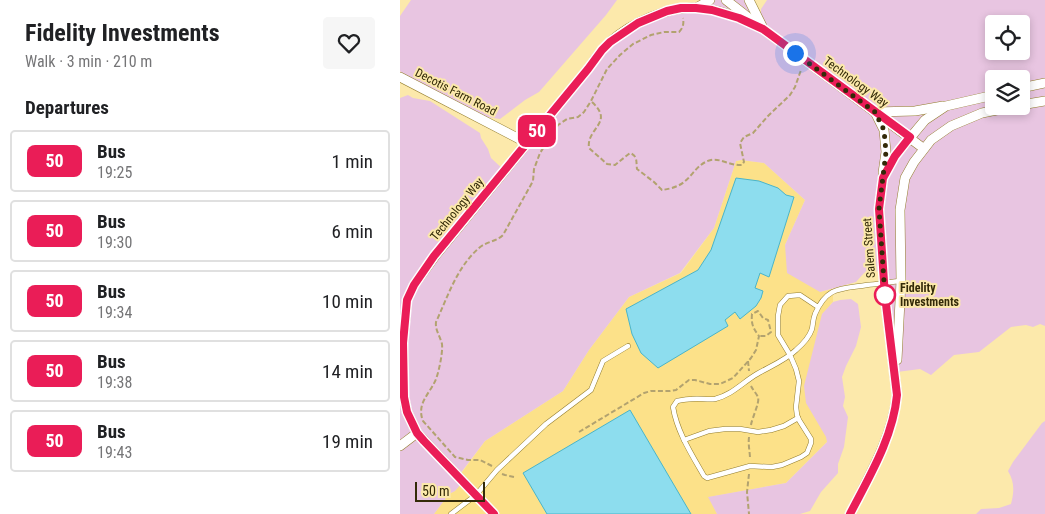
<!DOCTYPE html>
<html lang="en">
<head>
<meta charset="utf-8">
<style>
  :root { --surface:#fff; --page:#f6f6f6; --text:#202124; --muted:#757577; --line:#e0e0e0 }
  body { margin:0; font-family:"Roboto Condensed",sans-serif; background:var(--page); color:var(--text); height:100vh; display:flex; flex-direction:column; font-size:19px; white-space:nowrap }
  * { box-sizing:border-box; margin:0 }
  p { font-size:16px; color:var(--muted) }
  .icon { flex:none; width:28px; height:28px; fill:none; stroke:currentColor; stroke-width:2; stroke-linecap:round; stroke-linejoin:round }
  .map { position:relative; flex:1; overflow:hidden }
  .panel { display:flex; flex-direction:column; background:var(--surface); width:400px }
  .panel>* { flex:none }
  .badge { padding:0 10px; border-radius:8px; font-size:18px; line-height:32px }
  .tools { position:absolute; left:585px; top:15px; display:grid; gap:10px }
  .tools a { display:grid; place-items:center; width:45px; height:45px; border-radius:5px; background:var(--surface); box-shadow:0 2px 8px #0003; font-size:25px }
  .scale { position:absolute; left:15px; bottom:12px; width:70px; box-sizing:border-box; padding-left:5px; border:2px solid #332a08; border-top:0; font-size:14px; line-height:18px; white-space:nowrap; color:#332a08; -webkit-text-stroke:4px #fce9ab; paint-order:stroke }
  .you { position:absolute; width:25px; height:25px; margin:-12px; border:4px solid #fff; border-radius:50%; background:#1a73e8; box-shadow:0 0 0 8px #1a73e833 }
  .map>.badge { position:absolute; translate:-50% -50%; box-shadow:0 0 0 2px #fff }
  h2 { padding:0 25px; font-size:19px; line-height:45px }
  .round { display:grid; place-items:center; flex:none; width:52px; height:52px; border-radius:5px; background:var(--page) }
  .summary { display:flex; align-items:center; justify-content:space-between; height:85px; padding:0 25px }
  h1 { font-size:24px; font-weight:700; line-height:38px }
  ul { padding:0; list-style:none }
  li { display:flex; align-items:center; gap:15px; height:62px; margin:0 10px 8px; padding:0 15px; border:2px solid var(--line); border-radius:5px }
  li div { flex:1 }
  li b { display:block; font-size:19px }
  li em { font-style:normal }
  li .badge { min-width:55px; font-weight:700; text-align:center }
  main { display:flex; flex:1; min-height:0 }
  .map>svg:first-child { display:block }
  .built { fill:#fce189 }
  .green { fill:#e8c5e1; fill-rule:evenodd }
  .building { fill:#8dddee; stroke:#49b5ca }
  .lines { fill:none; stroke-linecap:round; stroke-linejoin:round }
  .service-casing { stroke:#937d2d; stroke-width:5.5 }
  .minor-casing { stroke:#937d2d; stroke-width:10 }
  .path { stroke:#b2a26f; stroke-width:2; stroke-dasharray:5 2.5; stroke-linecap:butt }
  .service { stroke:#fff; stroke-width:4.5 }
  .minor { stroke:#fff; stroke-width:9 }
  .line-casing { stroke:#fff; stroke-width:11 }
  .line { stroke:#ea1d57; stroke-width:8 }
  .walk { stroke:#332a08; stroke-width:5; stroke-dasharray:0 9 }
  .stop-dot { fill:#fff; stroke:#ea1d57; stroke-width:2.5 }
  .labels { text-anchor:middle; stroke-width:4; stroke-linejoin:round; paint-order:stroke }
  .street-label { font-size:12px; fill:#332a08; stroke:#fce9ab }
  .stop-label { font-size:12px; font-weight:bold; fill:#332a08; stroke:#fce9ab; text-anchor:start }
</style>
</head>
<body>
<main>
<section class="panel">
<div class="summary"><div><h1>Fidelity Investments</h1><p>Walk · 3 min · 210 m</p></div><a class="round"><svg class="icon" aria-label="heart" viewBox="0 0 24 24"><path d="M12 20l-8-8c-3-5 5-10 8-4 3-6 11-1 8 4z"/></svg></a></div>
<h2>Departures</h2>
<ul>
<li><span class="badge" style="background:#ea1d57;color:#fff">50</span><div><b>Bus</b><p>19:25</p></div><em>1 min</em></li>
<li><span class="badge" style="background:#ea1d57;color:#fff">50</span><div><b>Bus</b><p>19:30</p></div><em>6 min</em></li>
<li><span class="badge" style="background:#ea1d57;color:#fff">50</span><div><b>Bus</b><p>19:34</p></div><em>10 min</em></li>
<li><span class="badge" style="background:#ea1d57;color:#fff">50</span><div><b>Bus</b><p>19:38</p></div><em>14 min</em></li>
<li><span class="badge" style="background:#ea1d57;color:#fff">50</span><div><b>Bus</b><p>19:43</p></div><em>19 min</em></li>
</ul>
</section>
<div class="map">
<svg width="645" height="514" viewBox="0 0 645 514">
  <rect width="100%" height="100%" fill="#fce9ab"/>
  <polygon class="built" points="341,160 364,163 405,200 385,245 420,292 433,289 433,302 430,305 427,442 386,483 309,497 317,514 34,514 49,494 55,491 60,475 85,441 163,391 189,350 229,297 281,273 314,228 336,161"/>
  <g class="green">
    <polygon points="11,0 217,0 206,15 139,92 125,100 100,119 80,116 5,77 0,71 0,16"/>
    <path d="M 305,0 L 347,0 L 361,29 L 361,9 L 367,0 L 645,0 L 645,326 L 640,324 L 633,327 L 626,325 L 611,327 L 579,352 L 554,355 L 531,375 L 520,369 L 497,372 L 486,270 L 464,273 L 456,282 L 420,292 L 387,273 L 385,245 L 405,200 L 364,163 L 341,160 L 336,161 L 314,228 L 280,273 L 229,297 L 189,350 L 163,391 L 85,441 L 60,474 L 63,482 L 55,491 L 49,494 L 34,514 L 0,514 L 0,98 L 8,95 L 13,98 L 30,101 L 80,133 L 81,138 L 88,149 L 91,158 L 104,170 L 207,46 L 249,18 L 297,8 ZM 594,24 L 621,24 L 621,51 L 594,51 ZM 594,79 L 621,79 L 621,106 L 594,106 Z"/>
    <polygon points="451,299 458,304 461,327 456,346 446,366 442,377 445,397 443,406 448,417 444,447 438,464 438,473 421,492 410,511 400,514 317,514 308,497 386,483 427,442 426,437 406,403 404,386 422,314 433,302 440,300"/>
    <path d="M 645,421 L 645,514 L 576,514 L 581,509 L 599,508 L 611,504 C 614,492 615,483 608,471 L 613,462 L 642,423 Z"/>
  </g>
  <g class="building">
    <polygon points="336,178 359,181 378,188 386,195 394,197 369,277 360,273 355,288 363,291 361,298 356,306 340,319 335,312 325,320 328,326 258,368 241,353 232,334 226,309 298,270 311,250"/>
    <polygon points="230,410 291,514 147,514 123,473"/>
  </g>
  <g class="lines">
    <defs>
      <g id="service">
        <path d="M 418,307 L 400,295 L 388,296 L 380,305 L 378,316 L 378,335 L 390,355 L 396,369 L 399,381 L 396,407 L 397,415 L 399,420 L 411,439 L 411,443 L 407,453 L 401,457 L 382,465 L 372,467 L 350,466 L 307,478 L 304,476 C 292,455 277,432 273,407 L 277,401 C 282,400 287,399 292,399 C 300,398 307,400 315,399 C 332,395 343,382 357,374 C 369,367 386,360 396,350 C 403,344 409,338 412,329 C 413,324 413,319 415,314 C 427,286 441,289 467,285 C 478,284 489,282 501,281"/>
        <polyline points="284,440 309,431 325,429 340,429 358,432 371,430 384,426 398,418"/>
        <polyline points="51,514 76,495 97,470 146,424 191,390 203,361 228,346"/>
      </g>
      <g id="minor">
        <polyline points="326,0 363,29 523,148"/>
        <polyline points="349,0 362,26"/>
        <polyline points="296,8 310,0"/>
        <polyline points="0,77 127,143"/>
        <polyline points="621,88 645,83"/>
        <polyline points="621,105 645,101"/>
        <polyline points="483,173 486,152 484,130 475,112 515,111 543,106"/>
        <polyline points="497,360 501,281 500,210 505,178 514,162 531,140 551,126 582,113 617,106"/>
        <polyline points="0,446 17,433"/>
        <path d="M 94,514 L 17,433 L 7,412 L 4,397 L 3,343 L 7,300 L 14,285 L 35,256 L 188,69 C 194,60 201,50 210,42 C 231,23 268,6 297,8 C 321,9 342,19 363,29"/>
        <path d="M 450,514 C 469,476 492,438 497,395 L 485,296 L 479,209 L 483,178 L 495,156 L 525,120 L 546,106 L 594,95"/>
      </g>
    </defs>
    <use href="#service" class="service-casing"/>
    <use href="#minor" class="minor-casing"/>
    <g class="path">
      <path d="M 192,102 C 215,123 186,128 189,148 L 207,164 L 215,165 L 230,153 C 238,156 236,162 237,169 L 254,182 L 262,190 C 269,189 278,187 284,182 C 293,175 298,163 311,160 C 320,158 331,166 342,165 L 344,162 L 340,143 L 344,137 L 353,133 L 368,116 L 390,95 L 395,87 L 401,70"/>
      <polyline points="348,361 349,371"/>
      <path d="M 351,425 C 352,418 360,402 358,397 C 356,393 353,390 351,386"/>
      <path d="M 179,432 L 244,393 L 251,391 L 270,391 L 276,390 L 289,380 L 295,380 L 310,384 L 320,384 L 333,378 L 351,358 L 356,350 L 359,336 C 353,328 351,324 352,314 L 358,311 L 363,318 L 368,320 L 371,332 L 366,336 L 359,336"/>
      <path d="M 349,437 C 348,445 350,452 350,459"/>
      <path d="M 92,466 L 80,460 L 68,460 L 55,457 L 23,421 C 16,403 30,394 36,379 C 39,371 43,352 42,344 C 40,336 35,330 36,322 C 48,296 57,267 79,248 C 87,241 96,242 103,235 L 133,181 L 134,169 L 140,153 L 158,125 L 167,119 L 178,117 L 184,112 L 191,101 L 207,69 L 220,55 L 233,44 L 251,35 L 264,32 L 279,32 C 283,28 284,24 283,18"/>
      <polyline points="102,474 105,475 114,477"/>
      <polyline points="349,474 347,492 349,514"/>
    </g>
    <use href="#service" class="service"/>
    <use href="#minor" class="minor"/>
  </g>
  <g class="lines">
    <defs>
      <path id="line" d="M 94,514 L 24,441 L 17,433 L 7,412 L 4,397 L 3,343 L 7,300 L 14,285 L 34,256 L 188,69 L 202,50 L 210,42 L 238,23 L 267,11 L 281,8 L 296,8 L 312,10 L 339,18 L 363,29 L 510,137 L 495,156 L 483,178 L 479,209 L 485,296 L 497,395 C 493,438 469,477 450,514"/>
    </defs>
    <use href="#line" class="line-casing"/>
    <use href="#line" class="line"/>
    <polyline class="walk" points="395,53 475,112 484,130 486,152 479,209 485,296 485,295"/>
  </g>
  <circle class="stop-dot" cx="485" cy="295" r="10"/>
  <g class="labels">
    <g class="street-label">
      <text transform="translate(456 82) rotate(36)" y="4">Technology Way</text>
      <text transform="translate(56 92) rotate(27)" y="4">Decotis Farm Road</text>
      <text transform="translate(57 209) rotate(-51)" y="4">Technology Way</text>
      <text transform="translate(469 248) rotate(-94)" y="4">Salem Street</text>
    </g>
    <g class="stop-label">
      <text x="500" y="292">Fidelity<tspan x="500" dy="14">Investments</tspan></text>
    </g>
  </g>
</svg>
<div class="tools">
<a><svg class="icon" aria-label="locate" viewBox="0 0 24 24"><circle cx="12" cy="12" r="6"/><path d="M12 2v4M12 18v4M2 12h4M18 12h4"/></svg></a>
<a><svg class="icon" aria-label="layers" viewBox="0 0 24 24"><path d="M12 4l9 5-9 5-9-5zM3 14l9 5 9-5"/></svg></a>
</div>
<div class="scale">50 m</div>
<div class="you" style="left:395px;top:53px"></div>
<b class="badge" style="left:137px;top:131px;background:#ea1d57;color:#fff">50</b>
</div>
</main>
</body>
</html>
